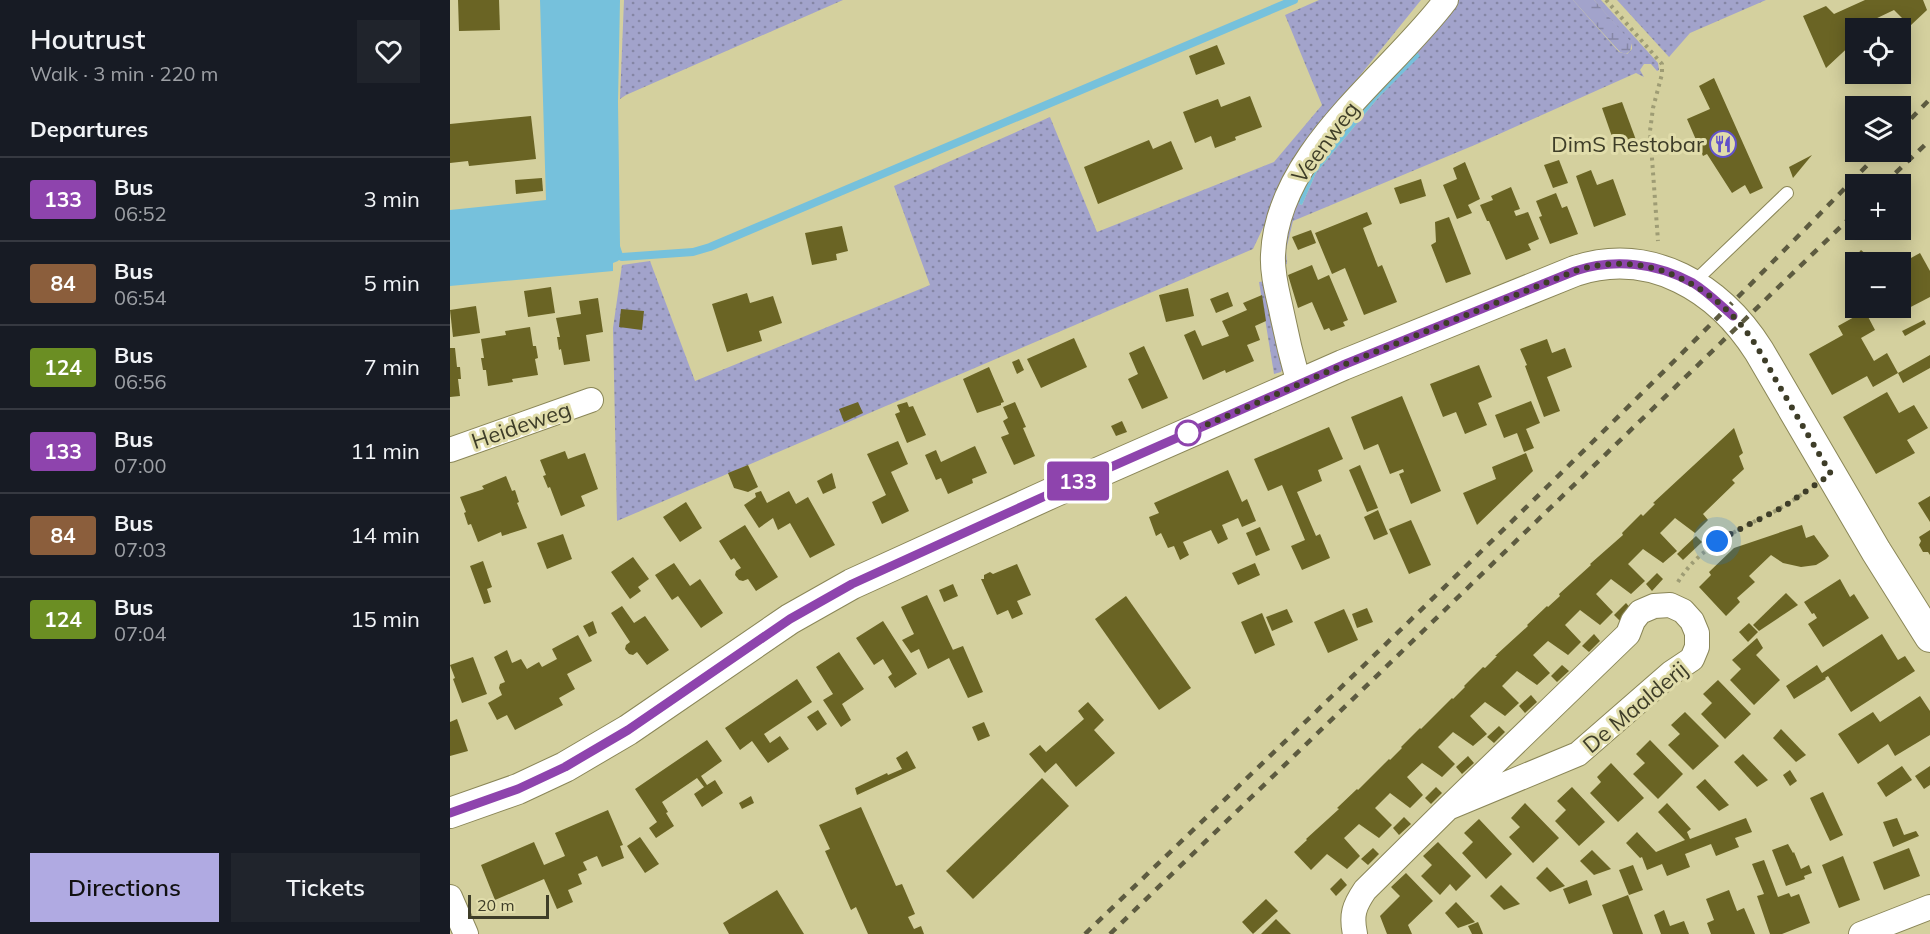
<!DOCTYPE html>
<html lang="en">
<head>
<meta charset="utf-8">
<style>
  :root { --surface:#171b24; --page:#20242c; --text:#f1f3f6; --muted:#9ea1a6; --line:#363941; --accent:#b0aae2 }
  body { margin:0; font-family:Mulish,sans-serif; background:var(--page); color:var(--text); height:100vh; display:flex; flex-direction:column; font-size:22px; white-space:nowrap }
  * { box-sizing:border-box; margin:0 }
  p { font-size:20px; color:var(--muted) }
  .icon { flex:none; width:33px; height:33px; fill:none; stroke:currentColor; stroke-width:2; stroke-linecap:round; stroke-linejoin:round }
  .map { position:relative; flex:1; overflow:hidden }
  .drawer { display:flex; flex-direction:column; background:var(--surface); width:450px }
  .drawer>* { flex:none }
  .badge { padding:0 12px; border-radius:4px; font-size:21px; line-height:39px }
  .fabs { position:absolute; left:1395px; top:18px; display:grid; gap:12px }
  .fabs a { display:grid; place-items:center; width:66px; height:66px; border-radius:0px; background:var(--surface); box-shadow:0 3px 15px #0003; font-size:30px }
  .scale { position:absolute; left:18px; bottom:15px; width:81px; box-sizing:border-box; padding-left:6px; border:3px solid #3e3d28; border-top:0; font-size:16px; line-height:21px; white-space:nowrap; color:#3e3d28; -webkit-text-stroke:4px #e1ddab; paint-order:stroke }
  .you { position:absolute; width:30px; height:30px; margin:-15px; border:4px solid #fff; border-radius:50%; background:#1a73e8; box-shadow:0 0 0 9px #1a73e833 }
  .map>.badge { position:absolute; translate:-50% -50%; box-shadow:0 0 0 3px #fff }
  h2 { padding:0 30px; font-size:22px; line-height:54px }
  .round { display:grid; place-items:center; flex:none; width:63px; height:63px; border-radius:0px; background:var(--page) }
  .overview { display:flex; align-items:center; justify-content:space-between; height:102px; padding:0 30px }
  h1 { font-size:28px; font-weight:600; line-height:45px }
  .action { display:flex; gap:12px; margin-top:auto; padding:12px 30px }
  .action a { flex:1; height:69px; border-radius:0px; background:var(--accent); color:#111; font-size:24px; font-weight:600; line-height:69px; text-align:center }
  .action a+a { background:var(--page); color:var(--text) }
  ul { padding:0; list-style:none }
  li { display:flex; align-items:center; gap:18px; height:84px; padding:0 30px; border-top:2px solid var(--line) }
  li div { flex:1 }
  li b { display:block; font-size:22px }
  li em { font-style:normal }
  li .badge { min-width:66px; font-weight:700; text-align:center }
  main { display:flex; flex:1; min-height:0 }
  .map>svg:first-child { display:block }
  .grass { fill:url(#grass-dots); fill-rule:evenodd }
  .wetland { fill:url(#wetland-marsh) }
  .water { fill:#76c1dc }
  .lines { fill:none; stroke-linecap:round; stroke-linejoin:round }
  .stream { stroke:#76c1dc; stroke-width:8 }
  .building { fill:#6a6424 }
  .service-casing { stroke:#8a8657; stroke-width:14 }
  .minor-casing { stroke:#8a8657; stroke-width:26 }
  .tertiary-casing { stroke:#8a8657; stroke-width:32 }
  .path { stroke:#9e9c74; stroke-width:4; stroke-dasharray:3 4.5; stroke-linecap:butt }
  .service { stroke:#fff; stroke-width:12 }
  .minor { stroke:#fff; stroke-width:24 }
  .tertiary { stroke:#fff; stroke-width:30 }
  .rail { stroke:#5d5b40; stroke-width:4.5; stroke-dasharray:8 8; stroke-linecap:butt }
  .line-casing { stroke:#fff; stroke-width:14 }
  .line { stroke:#8e44ad; stroke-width:9 }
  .walk { stroke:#3e3d28; stroke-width:6; stroke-dasharray:0 10.8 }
  .stop-dot { fill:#fff; stroke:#8e44ad; stroke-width:3 }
  .labels { text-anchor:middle; stroke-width:6; stroke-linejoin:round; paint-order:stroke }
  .street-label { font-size:22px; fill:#3e3d28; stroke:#e1ddab }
  .poi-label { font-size:22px; fill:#3e3d28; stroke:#e1ddab; text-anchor:end }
</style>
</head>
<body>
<main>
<section class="drawer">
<div class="overview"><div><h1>Houtrust</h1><p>Walk · 3 min · 220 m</p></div><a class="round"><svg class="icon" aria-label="heart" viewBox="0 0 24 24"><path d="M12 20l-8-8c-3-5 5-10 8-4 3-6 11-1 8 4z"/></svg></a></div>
<h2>Departures</h2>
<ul>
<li><span class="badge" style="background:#8e44ad;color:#fff">133</span><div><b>Bus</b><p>06:52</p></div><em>3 min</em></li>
<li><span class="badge" style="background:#8b5e3c;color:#fff">84</span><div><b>Bus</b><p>06:54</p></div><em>5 min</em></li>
<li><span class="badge" style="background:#6b8e23;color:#fff">124</span><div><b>Bus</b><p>06:56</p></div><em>7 min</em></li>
<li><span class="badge" style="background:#8e44ad;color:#fff">133</span><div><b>Bus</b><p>07:00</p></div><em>11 min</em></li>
<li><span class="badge" style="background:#8b5e3c;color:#fff">84</span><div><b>Bus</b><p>07:03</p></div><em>14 min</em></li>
<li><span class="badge" style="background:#6b8e23;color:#fff">124</span><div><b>Bus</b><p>07:04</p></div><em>15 min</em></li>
</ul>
<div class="action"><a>Directions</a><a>Tickets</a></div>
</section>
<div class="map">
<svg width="1480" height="934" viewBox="0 0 1480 934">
  <defs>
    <pattern id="grass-dots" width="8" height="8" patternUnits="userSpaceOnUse" patternTransform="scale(1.5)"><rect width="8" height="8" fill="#a2a3cb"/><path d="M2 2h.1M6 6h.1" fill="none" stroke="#8586a5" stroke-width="1.8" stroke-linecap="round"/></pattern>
    <pattern id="wetland-marsh" width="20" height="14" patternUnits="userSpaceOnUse" patternTransform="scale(1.5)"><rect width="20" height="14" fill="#a2a3cb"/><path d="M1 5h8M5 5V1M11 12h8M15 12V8" fill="none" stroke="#8586a5"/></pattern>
  </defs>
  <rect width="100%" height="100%" fill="#d4d09e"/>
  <g class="grass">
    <polygon points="174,0 393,0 176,95 170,99"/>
    <polygon points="869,0 971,0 870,125 837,177 803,249 167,521 163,328 172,265 200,261 245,381 480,285 444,186 600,117 647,232 824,162 872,105 835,15"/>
    <path d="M 1006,0 L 1123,0 L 1169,52 L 1177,54 L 1182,49 L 1182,44 L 1144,0 L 1151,0 L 1208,63 L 1209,70 L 1207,71 L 1201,64 L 1194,64 L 1190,70 L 1194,77 L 1186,73 L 1027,144 L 843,221 L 836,250 L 837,264 L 831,266 C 834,190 878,143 926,89 C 953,59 979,30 1006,0 ZM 966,52 L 969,56 L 928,98 L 866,173 L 852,205 L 849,204 L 857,182 L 876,152 Z"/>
    <polygon points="1167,0 1316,0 1240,33 1219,57"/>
    <polygon points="816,281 833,367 831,372 824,374 809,282"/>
  </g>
  <polygon class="wetland" points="1123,0 1144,0 1182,43 1180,51 1176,54 1170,52"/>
  <g class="water">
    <polygon points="90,0 170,0 168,102 170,246 173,255 168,261 163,263 163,271 0,286 0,210 96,200"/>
    <path d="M 966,51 L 970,56 L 928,98 L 866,173 L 852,205 L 849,204 C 859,158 932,88 966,51 Z"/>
  </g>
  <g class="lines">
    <polyline class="stream" points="172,257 243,252 260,247 844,0"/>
  </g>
  <g class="building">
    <polygon points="8,0 49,0 50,30 9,31"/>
    <polygon points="1415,0 1473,0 1477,10 1460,26 1444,10 1400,31 1406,37 1406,40 1376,68 1353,16 1376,6 1384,14"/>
    <polygon points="767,45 775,64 746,75 739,56"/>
    <polygon points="1264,78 1313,188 1300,194 1295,185 1282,193 1257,154 1253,156 1237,119 1260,109 1249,86"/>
    <polygon points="800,96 812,127 785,137 786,140 765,148 761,136 745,143 733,112 768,99 771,107"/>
    <polygon points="1172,102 1186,140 1166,148 1152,108"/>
    <polygon points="81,116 86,159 19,166 18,161 0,163 0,124"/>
    <polygon points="699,140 703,149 721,141 733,169 648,204 634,167"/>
    <polygon points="1362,155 1343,178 1339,167"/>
    <polygon points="1109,160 1118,183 1103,188 1094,165"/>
    <polygon points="1015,162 1030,199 1018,205 1022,213 1007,219 993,185 1007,179 1003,168"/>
    <polygon points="1141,170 1147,185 1163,179 1176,215 1144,227 1126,176"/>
    <polygon points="92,178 93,191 66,194 65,180"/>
    <polygon points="971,179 976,196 950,204 944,188"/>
    <polygon points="1061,187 1070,209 1064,211 1066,216 1078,212 1089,239 1078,244 1081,250 1056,260 1039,221 1037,221 1030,205 1043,200 1041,196"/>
    <polygon points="1106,193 1112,208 1117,206 1128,234 1100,244 1089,217 1092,216 1086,201"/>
    <polygon points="917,212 922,224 913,228 928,267 932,265 947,302 914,315 895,268 882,274 865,233"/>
    <polygon points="999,217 1021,274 996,283 981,245 986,242 985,222"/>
    <polygon points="392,226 398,251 386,254 387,260 362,265 355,233"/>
    <polygon points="861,230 866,243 848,250 842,237"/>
    <polygon points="1411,250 1425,262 1406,262 1406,269 1400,263"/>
    <polygon points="1470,253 1480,271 1480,297 1453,311 1450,307 1450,264"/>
    <polygon points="862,265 868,280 879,275 898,320 893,322 895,326 881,331 879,328 874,330 862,302 848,308 838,275"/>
    <polygon points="101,287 105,313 78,317 74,291"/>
    <polygon points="738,288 744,316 716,322 709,295"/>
    <polygon points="778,292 783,306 766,313 760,299"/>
    <polygon points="297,293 300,303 323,296 332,323 309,331 312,341 277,352 262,304"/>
    <polygon points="812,295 816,321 805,326 810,340 797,345 804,361 776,373 775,370 753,380 734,335 745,330 752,346 779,336 772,321 797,310 793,303"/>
    <polygon points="148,298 153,332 136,335 140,361 114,365 111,349 109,350 107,337 110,337 106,318 131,314 129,301"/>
    <polygon points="26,306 30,333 3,337 0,310"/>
    <polygon points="171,309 194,311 192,330 169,327"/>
    <polygon points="1415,311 1425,330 1411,338 1424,361 1437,353 1448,373 1480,355 1480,368 1453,383 1448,373 1423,387 1417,376 1382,395 1359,354 1393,335 1388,326"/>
    <polygon points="1474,320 1476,324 1455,336 1452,331"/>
    <polygon points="80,327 83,346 86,346 88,358 85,359 88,375 62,379 63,382 38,386 36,370 33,370 31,358 34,358 31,339 56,335 55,331"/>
    <polygon points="624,338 637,367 591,388 577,359"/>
    <polygon points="1097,339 1102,353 1115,348 1122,367 1097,377 1110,411 1094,417 1075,366 1077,365 1070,349"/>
    <polygon points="694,346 718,398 692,409 678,379 688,374 679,353"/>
    <polygon points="0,348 5,348 7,367 10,367 11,379 8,379 10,396 0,397"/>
    <polygon points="569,359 574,370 567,374 562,362"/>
    <polygon points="1029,365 1042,397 1028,403 1037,425 1015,434 1006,412 993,417 980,384"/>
    <polygon points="539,367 554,402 551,403 551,405 527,413 513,379"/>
    <polygon points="1437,392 1449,413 1464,405 1478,428 1457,440 1465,453 1426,474 1393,417"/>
    <polygon points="952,396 991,491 961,504 949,474 954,472 953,469 940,474 928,444 914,450 901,417"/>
    <polygon points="1081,401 1090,423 1076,429 1084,448 1074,452 1067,433 1054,438 1045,415"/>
    <polygon points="408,402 413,413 394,422 389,409"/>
    <polygon points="457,402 459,407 463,406 476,435 457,443 445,414 450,412 447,405"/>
    <polygon points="565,402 576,427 573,428 585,456 564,465 551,437 559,434 553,421 558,418 553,407"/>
    <polygon points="672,421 677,432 666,436 661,426"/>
    <polygon points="879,427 893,459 868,470 872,481 847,492 866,536 870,534 880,558 852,570 841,546 855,540 832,485 818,491 804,459"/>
    <polygon points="1284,428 1293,453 1289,456 1294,469 1282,480 1285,483 1253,514 1258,520 1245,533 1225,518 1210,533 1227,551 1213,563 1193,549 1178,564 1195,581 1181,594 1161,579 1146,594 1163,612 1150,625 1130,610 1115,625 1131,642 1118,655 1098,641 1083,655 1100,673 1087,685 1067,671 1052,686 1069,703 1055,716 1035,702 1020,716 1037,734 1023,746 1003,732 988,747 1005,764 992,777 972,763 957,777 973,795 960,808 940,793 925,808 942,825 929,838 909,824 894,838 910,856 897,869 877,854 861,870 844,852 857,840 856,839 889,809 887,808 907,789 908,790 939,759 940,760 952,748 951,747 970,728 971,729 1002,698 1003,699 1015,687 1014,686 1033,667 1035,668 1047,656 1045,656 1078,626 1077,625 1097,606 1098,607 1110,596 1109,594 1141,565 1140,564 1173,535 1172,533 1191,514 1193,516 1205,504 1203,503"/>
    <polygon points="448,441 458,464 441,472 459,511 432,524 422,502 436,495 417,454"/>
    <polygon points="525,446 537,473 522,479 523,483 498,494 491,478 486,480 475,455 486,450 491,462"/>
    <polygon points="115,451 118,459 135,453 148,489 131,496 135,506 111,516 100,487 98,488 93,476 96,475 90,460"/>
    <polygon points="1076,453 1083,471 1027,525 1013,493 1046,479 1042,467"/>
    <polygon points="298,465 308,487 298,492 284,488 278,473"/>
    <polygon points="910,465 928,508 917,512 899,470"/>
    <polygon points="778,470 792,502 797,499 806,521 792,527 788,518 772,525 778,539 768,544 761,530 733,542 739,555 730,560 724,546 718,548 711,533 706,536 699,517 709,513 704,503"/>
    <polygon points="382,473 386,488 373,494 367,481"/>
    <polygon points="56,476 62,491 65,490 69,502 67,503 77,528 52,536 51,532 28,542 21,524 18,525 14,513 16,512 10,497 34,489 32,486"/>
    <polygon points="311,491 317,503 339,491 346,504 358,497 385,545 360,558 340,523 328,530 323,518 309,528 294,505 306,497 305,493"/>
    <polygon points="1480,496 1480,522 1468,503"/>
    <polygon points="236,502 252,528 230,542 213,517"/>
    <polygon points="928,510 938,534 924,540 914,517"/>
    <polygon points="961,520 981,565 959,574 939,529"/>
    <polygon points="295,525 328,577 306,591 298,579 293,581 289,580 285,575 286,571 291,568 284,558 281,560 269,541"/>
    <polygon points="1352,525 1356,538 1364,535 1379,556 1376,559 1366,565 1351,567 1333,563 1321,555 1299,576 1305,582 1287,598 1290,602 1276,616 1249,587 1261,575 1259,572 1284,548"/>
    <polygon points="810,527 820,550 806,556 796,533"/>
    <polygon points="1480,530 1480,555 1478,552 1473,552 1469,545 1471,541 1469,537"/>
    <polygon points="113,534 122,559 97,569 87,543"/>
    <polygon points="1246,536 1252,542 1233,560 1227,554"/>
    <polygon points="183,557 199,579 188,587 191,591 180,599 161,572"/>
    <polygon points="33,561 42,587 37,589 41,602 34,604 20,566"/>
    <polygon points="224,563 240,586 250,579 273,613 251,628 228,596 222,600 205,575"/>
    <polygon points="805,563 810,575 788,585 782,573"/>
    <polygon points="567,564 581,595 567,601 573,614 562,619 558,610 547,615 531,579 534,579 534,575 540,572 543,574"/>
    <polygon points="1207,573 1213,579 1202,591 1196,584"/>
    <polygon points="1390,579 1400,597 1404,594 1419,618 1373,647 1358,624 1367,618 1364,613 1362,614 1354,602"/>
    <polygon points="503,584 508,596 494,602 489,590"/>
    <polygon points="1336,593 1348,605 1309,631 1303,625"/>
    <polygon points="477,595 503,650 500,651 513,646 533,692 518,698 499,658 478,669 469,649 461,653 452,640 464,634 451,607"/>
    <polygon points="676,596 741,688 709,710 645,619"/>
    <polygon points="1176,603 1182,610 1170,621 1164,615"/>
    <polygon points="172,606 184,623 195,616 219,650 197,665 187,652 183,655 179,654 175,649 176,645 180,642 161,613"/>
    <polygon points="917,608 923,622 907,628 902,614"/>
    <polygon points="837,609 843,622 822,631 816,617"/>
    <polygon points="894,609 908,640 878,653 864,622"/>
    <polygon points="812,613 825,645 805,654 791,622"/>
    <polygon points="143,621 147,633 139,637 133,626"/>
    <polygon points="433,621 467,674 445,688 438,677 442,674 433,659 424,665 406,638"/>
    <polygon points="1299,623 1308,632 1298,642 1289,632"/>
    <polygon points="1144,634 1150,641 1139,652 1132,646"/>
    <polygon points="1432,634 1448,660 1455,656 1465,671 1401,712 1378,676 1375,678 1376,679 1344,699 1336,686 1367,665 1372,673"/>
    <polygon points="128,635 142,661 117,674 125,689 109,698 113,705 65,730 57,715 47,720 38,703 52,695 49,688 50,684 55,682 44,657 57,650 62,663 71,659 77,669 89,662 92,667 107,659 102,649"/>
    <polygon points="1307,638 1313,648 1306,655 1330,680 1304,705 1280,680 1291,669 1282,660"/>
    <polygon points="389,652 414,689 392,704 401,720 391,727 373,700 383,694 366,667"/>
    <polygon points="23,657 37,694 12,703 3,679 5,678 0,665"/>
    <polygon points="1112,665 1119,671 1107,682 1101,676"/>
    <polygon points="347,679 362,702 314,734 320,743 330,736 339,749 318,763 302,741 290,750 275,728"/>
    <polygon points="1268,680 1301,714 1275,739 1251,714 1262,703 1253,694"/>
    <polygon points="1081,695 1087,702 1075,713 1069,706"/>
    <polygon points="1470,696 1480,711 1480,735 1445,756 1438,744 1408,764 1388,734 1423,712 1430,722"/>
    <polygon points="638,702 654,720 644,730 665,753 626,787 606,763 595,773 579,754 590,745 596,752 634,719 628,711"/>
    <polygon points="368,710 377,724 367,731 357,717"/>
    <polygon points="1235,712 1269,746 1243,770 1218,745 1230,734 1221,725"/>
    <polygon points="7,719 18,751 0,756 0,722"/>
    <polygon points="534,722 540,736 528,741 522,727"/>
    <polygon points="1049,726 1055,732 1044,743 1037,737"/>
    <polygon points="1331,729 1356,755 1346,762 1323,738"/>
    <polygon points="257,740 272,761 251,776 257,785 265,780 273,793 252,807 244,794 254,787 247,778 212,802 218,812 216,813 224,826 206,838 199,828 207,822 185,789"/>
    <polygon points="1200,740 1233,774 1208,799 1183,774 1195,763 1186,754"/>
    <polygon points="457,751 466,768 407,795 405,788 437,773 438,775 452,769 446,758"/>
    <polygon points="1293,754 1318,780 1307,787 1284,762"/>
    <polygon points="1018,756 1024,763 1012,774 1006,767"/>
    <polygon points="1161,763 1194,798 1168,822 1140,793 1151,782 1147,777"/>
    <polygon points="1452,766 1462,780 1436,797 1427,783"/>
    <polygon points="1480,766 1480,785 1474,789 1465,776"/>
    <polygon points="1340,770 1347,781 1340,786 1333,775"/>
    <polygon points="592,778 619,806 523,899 496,871"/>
    <polygon points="1255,779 1279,805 1269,811 1246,787"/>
    <polygon points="986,787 992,793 981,804 975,798"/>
    <polygon points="1122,787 1155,822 1129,846 1105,821 1116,810 1107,801"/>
    <polygon points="1373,792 1393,835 1380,841 1360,798"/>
    <polygon points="301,796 304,803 292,809 289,803"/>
    <polygon points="1075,803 1109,838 1083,863 1059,837 1070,827 1061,818"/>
    <polygon points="1217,803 1241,829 1237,832 1240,839 1296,818 1302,832 1285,838 1289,847 1266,856 1261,844 1235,854 1240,867 1217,876 1212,864 1197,870 1192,857 1190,858 1176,843 1187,832 1206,852 1235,840 1208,812"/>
    <polygon points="411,807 446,886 452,884 465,914 458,917 464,929 471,926 474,934 418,934 406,907 401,910 375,851 380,849 369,825"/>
    <polygon points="158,810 173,845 170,846 174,858 152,867 147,856 133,862 137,870 128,874 132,884 118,890 123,902 107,909 94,879 45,900 31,865 84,842 94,865 115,856 105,833"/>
    <polygon points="954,817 961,824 949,835 943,828"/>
    <polygon points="1447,818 1454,835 1466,831 1469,836 1443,847 1433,822"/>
    <polygon points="1029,819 1062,854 1036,879 1012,853 1023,842 1014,833"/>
    <polygon points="190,837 209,864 195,873 177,846"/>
    <polygon points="988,842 1021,876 1006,891 1000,884 990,895 971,876 982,865 973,856"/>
    <polygon points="1338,844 1343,853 1344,852 1351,869 1359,865 1362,873 1354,876 1355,879 1336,886 1322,850"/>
    <polygon points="923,848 929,854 918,865 911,859"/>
    <polygon points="1459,848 1470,876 1434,890 1423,862"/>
    <polygon points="1142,850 1161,869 1144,875 1130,861"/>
    <polygon points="1393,856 1410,900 1389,908 1372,865"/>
    <polygon points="1314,860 1328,897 1339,893 1341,897 1349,894 1360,923 1332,934 1320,934 1307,896 1314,894 1302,864"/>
    <polygon points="1183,865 1193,890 1179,895 1169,870"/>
    <polygon points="1097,867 1115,886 1100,892 1086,878"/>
    <polygon points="956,873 983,901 958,925 962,934 937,934 930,916 950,896 941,887"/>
    <polygon points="891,878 897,885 886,896 880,889"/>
    <polygon points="1137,880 1142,895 1119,904 1113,889"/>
    <polygon points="1051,885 1070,904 1054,910 1040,896"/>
    <polygon points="327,890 354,934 279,934 273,923"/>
    <polygon points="1279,890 1287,911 1294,908 1305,934 1261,934 1257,923 1264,920 1256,899"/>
    <polygon points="1178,895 1193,934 1163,934 1152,905"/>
    <polygon points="816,899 828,911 803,934 792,922"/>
    <polygon points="1006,902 1025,922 1008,928 995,913"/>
    <polygon points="1214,910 1220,926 1234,921 1239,934 1211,934 1204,915"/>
    <polygon points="826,919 841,934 811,934"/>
    <polygon points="1028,922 1033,934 1022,934 1018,926"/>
  </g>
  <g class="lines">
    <defs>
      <polyline id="service" points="1243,283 1337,193"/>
      <g id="minor">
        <path d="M 849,384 C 842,359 836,334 831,309 C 827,291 822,273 823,255 C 827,152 939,76 996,0"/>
        <polyline points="0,450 141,400"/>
        <polyline points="0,897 16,934"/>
        <path d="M 905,934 C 901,915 904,906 915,890 L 998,808 L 1178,634 L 1183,621 L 1190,612 L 1204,606 L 1220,605 L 1233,611 L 1242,621 L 1247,633 L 1247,647 L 1242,659 L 1221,673 L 1128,754 L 998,808"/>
        <polyline points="1411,934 1480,907"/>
      </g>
      <path id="tertiary" d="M 0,813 L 68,789 L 115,767 L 178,730 L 340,619 L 402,584 L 604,492 L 893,365 L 1125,271 C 1201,246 1269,288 1309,351 L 1426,551 L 1480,637"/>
    </defs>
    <use href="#service" class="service-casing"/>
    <use href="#minor" class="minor-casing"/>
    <use href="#tertiary" class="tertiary-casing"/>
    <g class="path">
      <polyline points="1156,0 1212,64 1212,74 1203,108 1200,131 1208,241"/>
      <path d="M 1228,582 C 1248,549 1280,534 1313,517 C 1329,510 1343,500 1357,491"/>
    </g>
    <use href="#service" class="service"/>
    <use href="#minor" class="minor"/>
    <use href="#tertiary" class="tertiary"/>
    <g class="rail">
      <polyline points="1450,130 1480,99"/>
      <polyline points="1434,184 1480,140"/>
      <path d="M 635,934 C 903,676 1172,419 1430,152"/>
      <polyline points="660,934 1406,212"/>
    </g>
  </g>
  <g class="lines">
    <defs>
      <path id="line" d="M 0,813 L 68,789 L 115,767 L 178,730 L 340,619 L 402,584 L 604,492 L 893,365 L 1125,271 C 1164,258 1207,263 1243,283 C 1258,292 1270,305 1283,316"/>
    </defs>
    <use href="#line" class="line-casing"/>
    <use href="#line" class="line"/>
    <path class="walk" d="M 738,433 L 893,365 L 1125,271 C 1188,250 1250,277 1292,326 C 1306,343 1317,364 1328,384 C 1346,414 1363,444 1381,474 L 1333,507 L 1267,541"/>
  </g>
  <defs>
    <symbol id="restaurant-ring" viewBox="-11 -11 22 22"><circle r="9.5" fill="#e1ddab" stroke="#6051ca" stroke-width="1.5"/><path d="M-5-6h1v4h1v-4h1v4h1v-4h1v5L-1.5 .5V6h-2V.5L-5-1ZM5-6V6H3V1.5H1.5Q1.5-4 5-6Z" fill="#6051ca"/></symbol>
  </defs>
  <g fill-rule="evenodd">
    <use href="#restaurant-ring" x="1258" y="129" width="30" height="30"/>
  </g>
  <circle class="stop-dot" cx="738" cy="433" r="12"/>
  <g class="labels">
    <g class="street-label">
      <text transform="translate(875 142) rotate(-53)" y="8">Veenweg</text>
      <text transform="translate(71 425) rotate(-19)" y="8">Heideweg</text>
      <text transform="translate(1185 707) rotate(-40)" y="8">De Maalderij</text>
    </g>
    <g class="poi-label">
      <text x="1254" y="152">DimS Restobar</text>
    </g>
  </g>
</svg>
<div class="fabs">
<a><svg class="icon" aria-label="locate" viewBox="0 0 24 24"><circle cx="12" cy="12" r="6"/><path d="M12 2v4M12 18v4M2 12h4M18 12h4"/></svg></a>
<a><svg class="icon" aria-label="layers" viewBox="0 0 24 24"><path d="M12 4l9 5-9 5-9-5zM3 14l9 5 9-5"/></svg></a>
<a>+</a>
<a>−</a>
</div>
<div class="scale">20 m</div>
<div class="you" style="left:1267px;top:541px"></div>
<b class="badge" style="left:628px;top:481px;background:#8e44ad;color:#fff">133</b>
</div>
</main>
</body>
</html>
